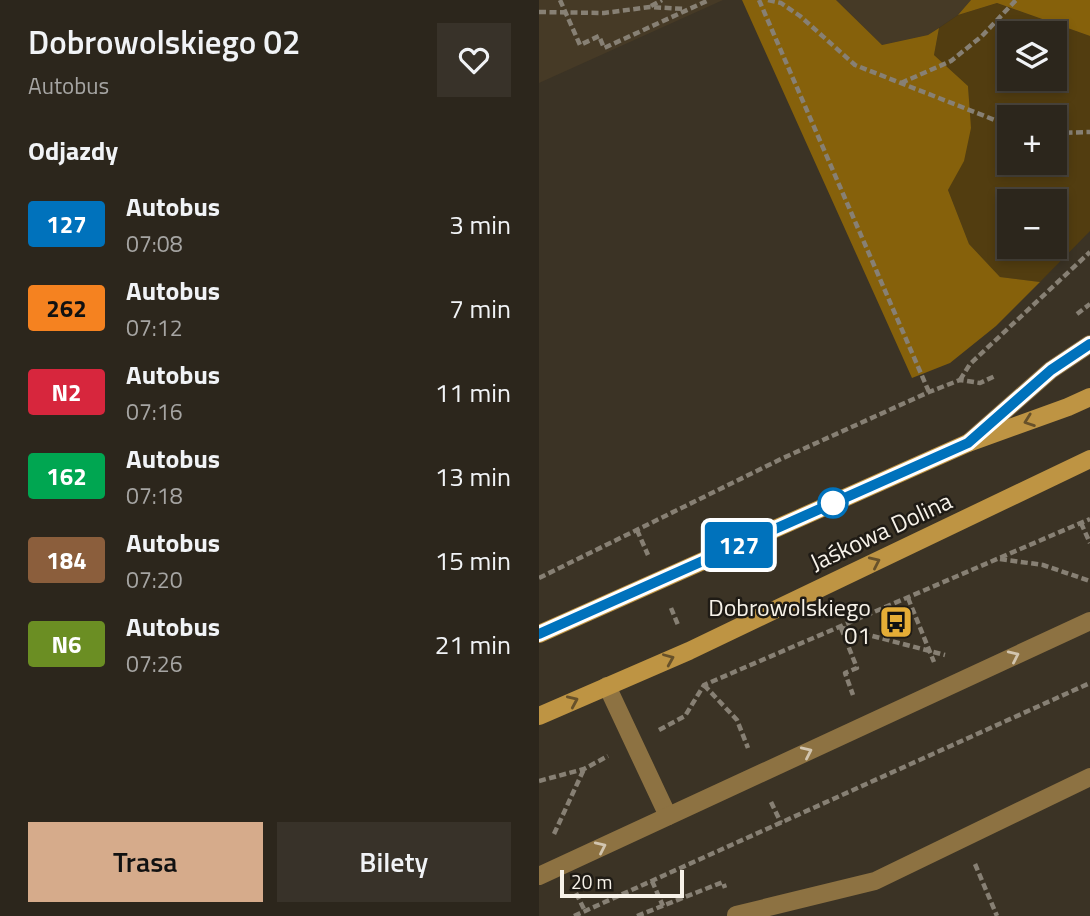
<!DOCTYPE html>
<html lang="pl">
<head>
<meta charset="utf-8">
<style>
  :root { --surface:#2c261c; --page:#383229; --text:#f1f3f6; --muted:#a6a5a3; --line:#48433b; --accent:#d6ab8b }
  body { margin:0; font-family:"Titillium Web",sans-serif; background:var(--page); color:var(--text); height:100vh; display:flex; flex-direction:column; font-size:26px; white-space:nowrap }
  * { box-sizing:border-box; margin:0 }
  p { font-size:23px; color:var(--muted) }
  .icon { flex:none; width:38px; height:38px; fill:none; stroke:currentColor; stroke-width:2; stroke-linecap:round; stroke-linejoin:round }
  .map { position:relative; flex:1; overflow:hidden }
  .drawer { display:flex; flex-direction:column; background:var(--surface); width:539px }
  .drawer>* { flex:none }
  .badge { padding:0 14px; border-radius:5px; font-size:24px; line-height:46px }
  .controls { position:absolute; left:458px; top:21px; display:grid; gap:14px }
  .controls a { display:grid; place-items:center; width:70px; height:70px; border-radius:0px; background:var(--surface); box-shadow:0 4px 10px #0003,0 0 0 2px var(--line); font-size:35px }
  .scale { position:absolute; left:21px; bottom:18px; width:124px; box-sizing:border-box; padding-left:7px; border:4px solid #f7f2e9; border-top:0; font-size:19px; line-height:24px; white-space:nowrap; color:#f7f2e9; -webkit-text-stroke:5px #1f1b15; paint-order:stroke }
  .map>.badge { position:absolute; translate:-50% -50%; box-shadow:0 0 0 4px #fff }
  h2 { padding:0 28px; font-size:26px; line-height:63px }
  .round { display:grid; place-items:center; flex:none; width:74px; height:74px; border-radius:0px; background:var(--page) }
  .summary { display:flex; align-items:center; justify-content:space-between; height:119px; padding:0 28px }
  h1 { font-size:33px; font-weight:600; line-height:52px }
  .button { display:flex; gap:14px; margin-top:auto; padding:14px 28px }
  .button a { flex:1; height:80px; border-radius:0px; background:var(--accent); color:#111; font-size:28px; font-weight:600; line-height:80px; text-align:center }
  .button a+a { background:var(--page); color:var(--text) }
  ul { padding:0; list-style:none }
  li { display:flex; align-items:center; gap:21px; height:84px; padding:0 28px }
  li div { flex:1 }
  li b { display:block; font-size:26px }
  li em { font-style:normal }
  li .badge { min-width:77px; font-weight:700; text-align:center }
  main { display:flex; flex:1; min-height:0 }
  .map>svg:first-child { display:block }
  .built { fill:#463a26 }
  .green { fill:#523d10; fill-rule:evenodd }
  .forest { fill:#86610b }
  .lines { fill:none; stroke-linecap:round; stroke-linejoin:round }
  .path { stroke:#878074; stroke-width:4.5; stroke-dasharray:7 3.5; stroke-linecap:butt }
  .lane { stroke:#8d7242; stroke-width:18 }
  .street { stroke:#8d7242; stroke-width:18 }
  .secondary { stroke:#be9443; stroke-width:18 }
  .oneway { stroke:#67512a }
  .oneway2 { stroke:#d2c5af }
  .line-casing { stroke:#fff; stroke-width:16 }
  .line { stroke:#0072bc; stroke-width:10 }
  .stop-dot { fill:#fff; stroke:#0072bc; stroke-width:3.5 }
  .labels { text-anchor:middle; stroke-width:5; stroke-linejoin:round; paint-order:stroke }
  .street-label { font-size:24px; fill:#f7f2e9; stroke:#1f1b15 }
  .poi-label { font-size:24px; fill:#f7f2e9; stroke:#1f1b15; text-anchor:end }
</style>
</head>
<body>
<main>
<section class="drawer">
<div class="summary"><div><h1>Dobrowolskiego 02</h1><p>Autobus</p></div><a class="round"><svg class="icon" aria-label="heart" viewBox="0 0 24 24"><path d="M12 20l-8-8c-3-5 5-10 8-4 3-6 11-1 8 4z"/></svg></a></div>
<h2>Odjazdy</h2>
<ul>
<li><span class="badge" style="background:#0072bc;color:#fff">127</span><div><b>Autobus</b><p>07:08</p></div><em>3 min</em></li>
<li><span class="badge" style="background:#f58220;color:#111">262</span><div><b>Autobus</b><p>07:12</p></div><em>7 min</em></li>
<li><span class="badge" style="background:#d7263d;color:#fff">N2</span><div><b>Autobus</b><p>07:16</p></div><em>11 min</em></li>
<li><span class="badge" style="background:#00a651;color:#fff">162</span><div><b>Autobus</b><p>07:18</p></div><em>13 min</em></li>
<li><span class="badge" style="background:#8b5e3c;color:#fff">184</span><div><b>Autobus</b><p>07:20</p></div><em>15 min</em></li>
<li><span class="badge" style="background:#6b8e23;color:#fff">N6</span><div><b>Autobus</b><p>07:26</p></div><em>21 min</em></li>
</ul>
<div class="button"><a>Trasa</a><a>Bilety</a></div>
</section>
<div class="map">
<svg width="551" height="916" viewBox="0 0 551 916">
  <rect width="100%" height="100%" fill="#3b3325"/>
  <g class="built">
    <polygon points="0,0 184,0 0,83"/>
    <polygon points="297,0 432,0 419,15 389,35 343,45"/>
  </g>
  <path class="green" d="M 458,3 L 551,36 L 551,231 L 501,282 L 461,277 L 430,244 L 409,190 C 432,148 432,133 429,86 L 395,55 L 400,28 L 419,15 ZM 471,33 L 516,33 L 516,79 L 471,79 ZM 471,117 L 516,117 L 516,163 L 471,163 ZM 471,201 L 516,201 L 516,247 L 471,247 Z"/>
  <g class="forest">
    <polygon points="203,0 297,0 343,45 389,35 400,28 395,55 429,86 432,128 425,161 409,190 430,244 461,277 501,282 457,326 411,363 373,378"/>
    <polygon points="432,0 551,0 551,36 458,3 419,15"/>
  </g>
  <g class="lines">
    <g class="path">
      <polyline points="21,0 41,45 60,36 65,48 170,0"/>
      <polyline points="220,0 390,392"/>
      <polyline points="229,0 242,3 261,16 316,65 471,126"/>
      <polyline points="112,6 123,0"/>
      <polyline points="0,12 65,13 111,7 146,9"/>
      <polyline points="362,83 412,61 443,36 477,0"/>
      <polyline points="516,133 551,132"/>
      <polyline points="538,314 551,304"/>
      <polyline points="421,380 431,364 551,252"/>
      <polyline points="542,523 551,543"/>
      <polyline points="98,530 109,555"/>
      <polyline points="461,559 504,565 551,581"/>
      <polyline points="0,578 242,459 390,392 421,380 441,383 456,376"/>
      <polyline points="369,598 395,662"/>
      <polyline points="132,608 139,625"/>
      <polyline points="302,628 318,668 306,673 314,695"/>
      <polyline points="303,628 406,655"/>
      <polyline points="165,685 198,720 209,748"/>
      <polyline points="120,730 146,716 165,685 551,519"/>
      <polyline points="0,781 45,769 69,756"/>
      <polyline points="232,802 242,823"/>
      <polyline points="15,834 45,769"/>
      <polyline points="436,864 458,916"/>
      <polyline points="113,881 124,906"/>
      <polyline points="37,893 46,911"/>
      <polyline points="35,916 551,683"/>
      <polyline points="98,916 184,882 186,888"/>
    </g>
    <g class="lane">
      <polyline points="429,443 512,370 551,344"/>
      <polyline points="68,686 129,816"/>
      <polyline points="197,915 336,881 551,777"/>
    </g>
    <polyline class="street" points="0,876 551,621"/>
    <g class="secondary">
      <polyline points="0,634 429,443 529,407 551,397"/>
      <polyline points="0,716 150,651 551,459"/>
    </g>
  </g>
  <defs><path id="oneway-chevron" d="M-2-3.5L2.5 0L-2 3.5" fill="none" stroke-width="1.6" stroke-linecap="round" stroke-linejoin="round" transform="scale(1.75)"/></defs>
  <g class="oneway">
    <use href="#oneway-chevron" transform="translate(490 421) rotate(160)"/>
    <use href="#oneway-chevron" transform="translate(336 562) rotate(-25)"/>
    <use href="#oneway-chevron" transform="translate(130 659) rotate(-23)"/>
    <use href="#oneway-chevron" transform="translate(34 701) rotate(-24)"/>
  </g>
  <g class="oneway2">
    <use href="#oneway-chevron" transform="translate(475 656) rotate(-25)"/>
    <use href="#oneway-chevron" transform="translate(268 752) rotate(-25)"/>
    <use href="#oneway-chevron" transform="translate(62 847) rotate(-25)"/>
  </g>
  <g class="lines">
    <defs>
      <polyline id="line" points="0,634 429,443 512,370 551,344"/>
    </defs>
    <use href="#line" class="line-casing"/>
    <use href="#line" class="line"/>
  </g>
  <defs>
    <symbol id="bus-square" viewBox="-11 -11 22 22"><rect x="-9" y="-9" width="18" height="18" rx="4" fill="#e5ad36" stroke="#1f1b15"/><path d="M-5-6H5V4H4V6H2V4H-2V6H-4V4H-5ZM-3.5-4V0h7V-4ZM-3.5 1.2v1.5H-2V1.2ZM2 1.2v1.5H3.5V1.2Z" fill="#111"/></symbol>
  </defs>
  <g fill-rule="evenodd">
    <use href="#bus-square" x="338" y="603" width="38" height="38"/>
  </g>
  <circle class="stop-dot" cx="294" cy="503" r="14"/>
  <g class="labels">
    <g class="street-label">
      <text transform="translate(342 532) rotate(-25)" y="8">Jaśkowa Dolina</text>
    </g>
    <g class="poi-label">
      <text x="332" y="616">Dobrowolskiego<tspan x="332" dy="28">01</tspan></text>
    </g>
  </g>
</svg>
<div class="controls">
<a><svg class="icon" aria-label="layers" viewBox="0 0 24 24"><path d="M12 4l9 5-9 5-9-5zM3 14l9 5 9-5"/></svg></a>
<a>+</a>
<a>−</a>
</div>
<div class="scale">20 m</div>
<b class="badge" style="left:200px;top:545px;background:#0072bc;color:#fff">127</b>
</div>
</main>
</body>
</html>
